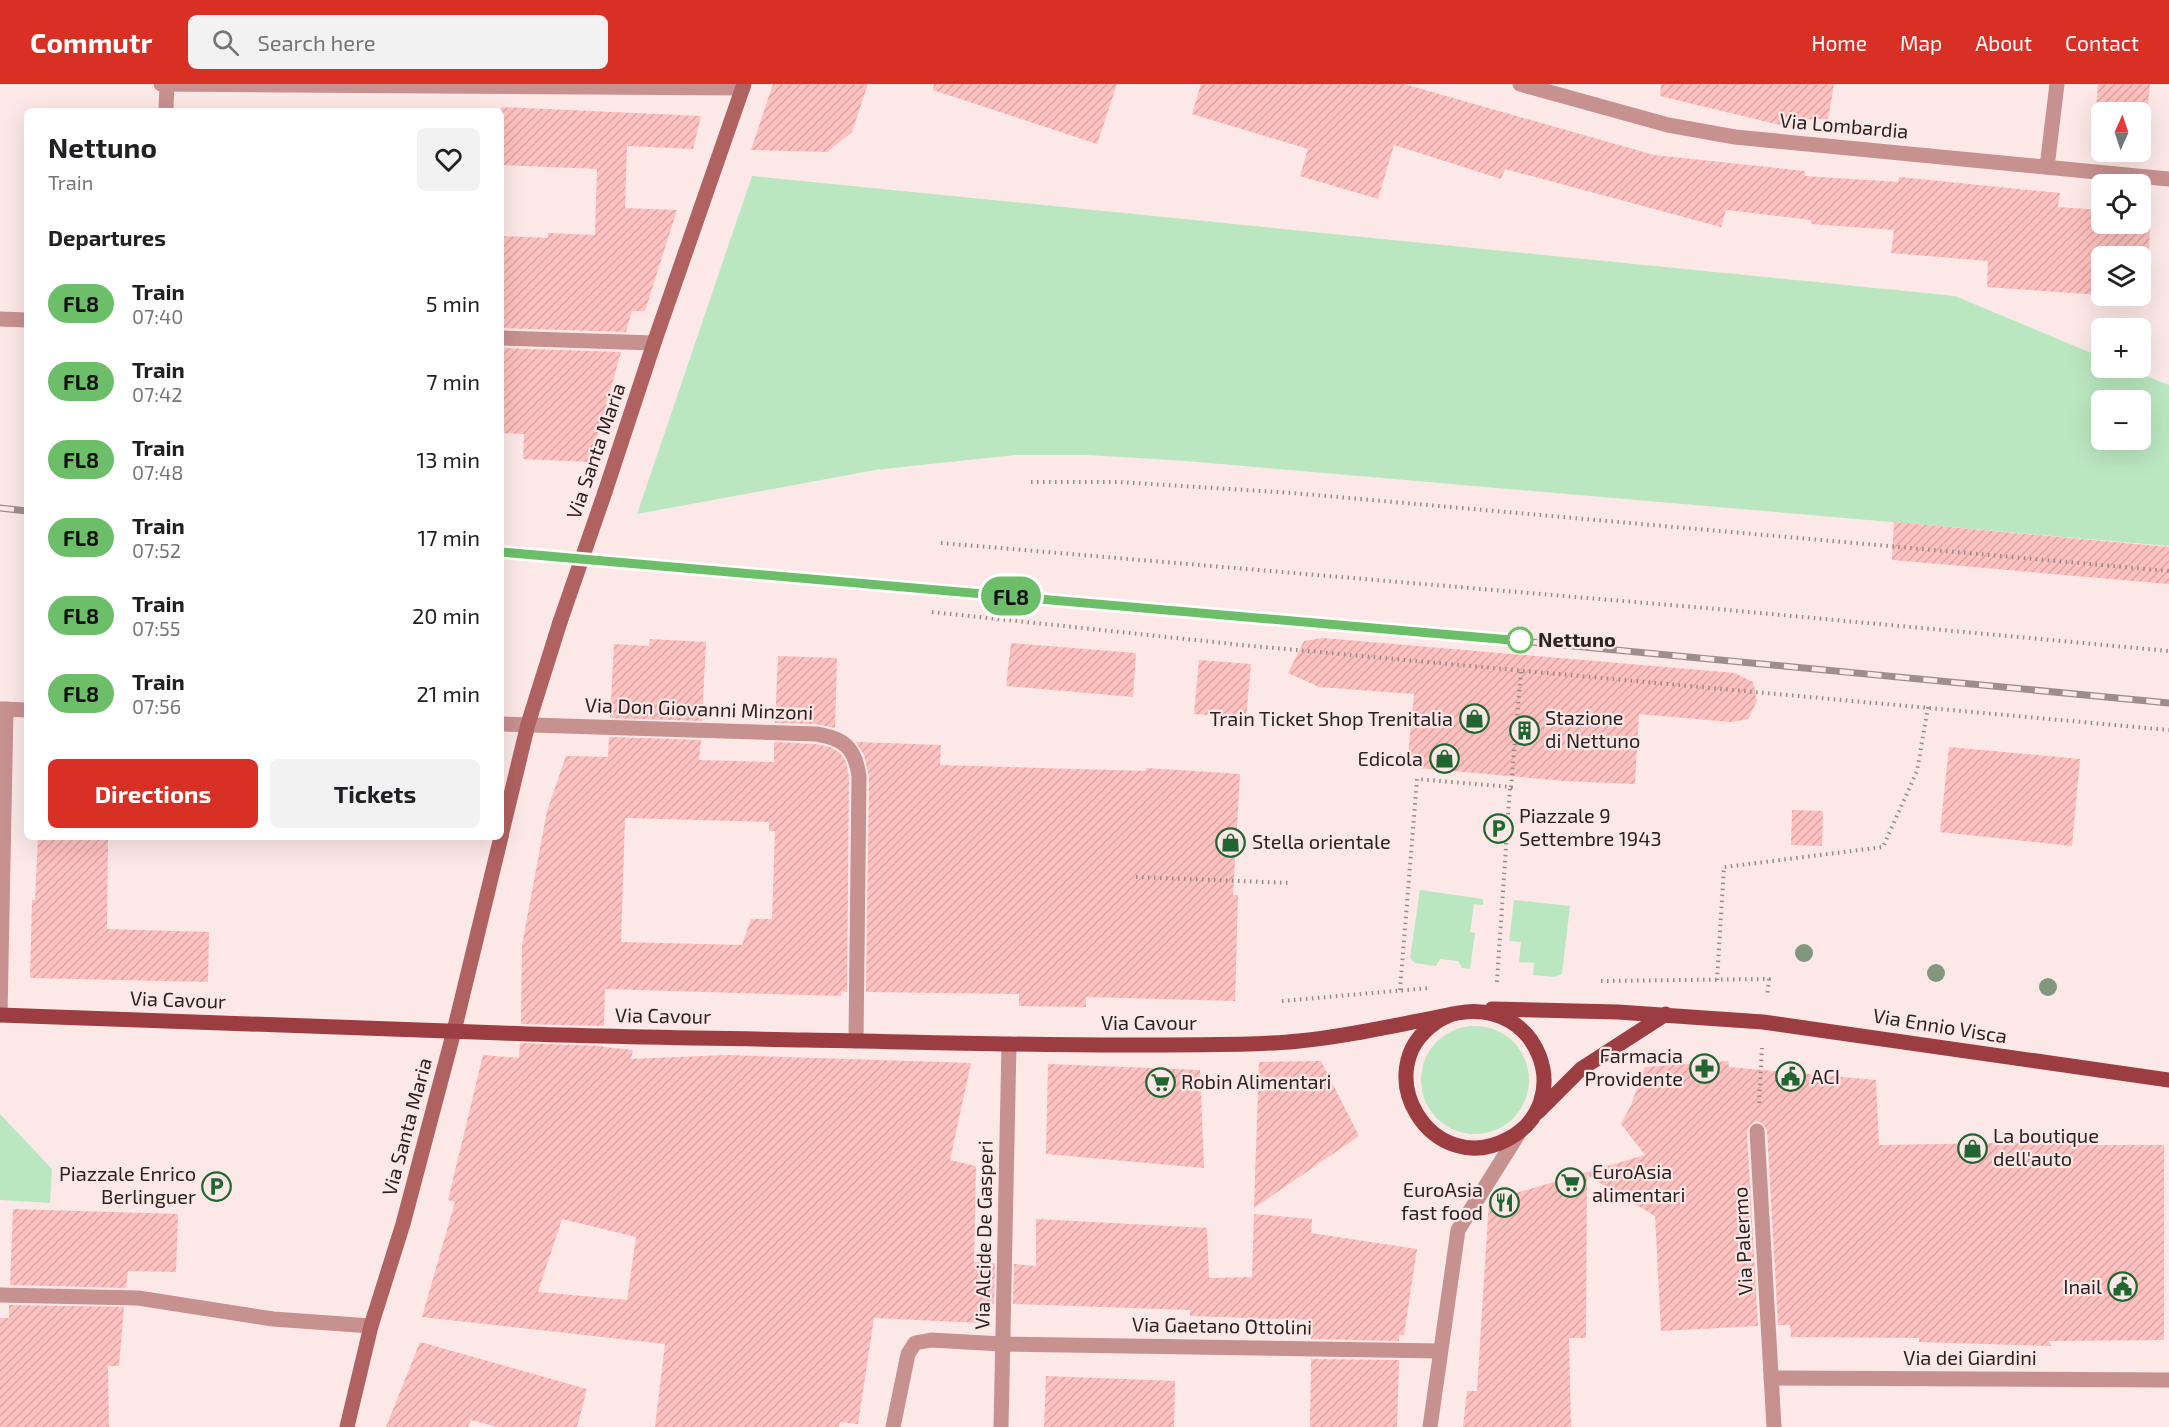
<!DOCTYPE html>
<html lang="en">
<head>
<meta charset="utf-8">
<style>
  :root { --surface:#fff; --page:#f2f2f2; --text:#202124; --muted:#757577; --accent:#d93025 }
  body { margin:0; font-family:"Exo 2",sans-serif; background:var(--page); color:var(--text); height:100vh; display:flex; flex-direction:column; font-size:22px; white-space:nowrap }
  * { box-sizing:border-box; margin:0 }
  p { font-size:20px; color:var(--muted) }
  .icon { flex:none; width:33px; height:33px; fill:none; stroke:currentColor; stroke-width:2; stroke-linecap:round; stroke-linejoin:round }
  .map { position:relative; flex:1; overflow:hidden }
  .drawer { position:absolute; left:24px; top:24px; width:480px; height:732px; display:flex; flex-direction:column; background:var(--surface); border-radius:9px; box-shadow:0 6px 24px #0002 }
  .drawer>* { flex:none }
  .badge { padding:0 12px; border-radius:20px; font-size:21px; line-height:39px }
  .needle { width:39px; rotate:3deg }
  .buttons { position:absolute; left:2091px; top:18px; display:grid; gap:12px }
  .buttons a { display:grid; place-items:center; width:60px; height:60px; border-radius:9px; background:var(--surface); box-shadow:0 6px 24px #0002; font-size:30px }
  .map>.badge { position:absolute; translate:-50% -50%; box-shadow:0 0 0 3px #fff }
  h2 { padding:0 24px; font-size:22px; line-height:54px }
  .round { display:grid; place-items:center; flex:none; width:63px; height:63px; border-radius:9px; background:var(--page) }
  .headline { display:flex; align-items:center; justify-content:space-between; height:102px; padding:0 24px }
  h1 { font-size:28px; font-weight:700; line-height:45px }
  .primary-button { display:flex; gap:12px; margin-top:auto; padding:12px 24px }
  .primary-button a { flex:1; height:69px; border-radius:9px; background:var(--accent); color:#fff; font-size:24px; font-weight:700; line-height:69px; text-align:center }
  .primary-button a+a { background:var(--page); color:var(--text) }
  ul { padding:0; list-style:none }
  li { display:flex; align-items:center; gap:18px; height:78px; padding:0 24px }
  li div { flex:1 }
  li b { display:block; font-size:22px }
  li em { font-style:normal }
  li .badge { min-width:66px; font-weight:700; text-align:center }
  header { display:flex; align-items:center; gap:36px; box-sizing:border-box; height:84px; padding:0 30px; background:var(--accent); color:#fff }
  header strong { font-size:28px }
  nav { display:flex; gap:33px; margin-inline-start:auto; font-size:21px }
  .search { width:420px; height:54px; background:var(--page); display:flex; align-items:center; gap:15px; box-sizing:border-box; padding:0 21px; border-radius:9px; color:var(--muted); font-size:22px }
  .map>svg:first-child { display:block }
  .grass { fill:#bbe7c0; fill-rule:evenodd }
  .building { fill:url(#building-hatch); fill-rule:evenodd }
  .lines { fill:none; stroke-linecap:round; stroke-linejoin:round }
  .path { stroke:#998a89; stroke-width:4; stroke-dasharray:1.5 4.5; stroke-linecap:butt }
  .street { stroke:#c7918f; stroke-width:15 }
  .secondary { stroke:#b06261; stroke-width:15 }
  .primary { stroke:#9c3e41; stroke-width:15 }
  .rail-casing { stroke:#9d8e8d; stroke-width:7 }
  .rail { stroke:#fce8e7; stroke-width:4.5; stroke-dasharray:14; stroke-linecap:butt }
  .secondary-bridge { stroke:#b06261; stroke-width:15 }
  .tree { fill:#80977d }
  .line-casing { stroke:#fff; stroke-width:14 }
  .line { stroke:#6cbf68; stroke-width:9 }
  .stop-dot { fill:#fff; stroke:#6cbf68; stroke-width:3 }
  .labels { text-anchor:middle; stroke-width:4.5; stroke-linejoin:round; paint-order:stroke }
  .street-label { font-size:20px; fill:#2b2221; stroke:#fce8e7 }
  .stop-label { font-size:20px; font-weight:bold; fill:#2b2221; stroke:#fce8e7; text-anchor:start }
  .poi-label { font-size:20px; fill:#2b2221; stroke:#fce8e7; text-anchor:start }
</style>
</head>
<body>
<header>
<strong>Commutr</strong>
<div class="search"><svg class="icon" aria-label="search" viewBox="0 0 24 24"><circle cx="10" cy="10" r="6"/><path d="M15 15l6 6"/></svg>Search here</div>
<nav><a>Home</a><a>Map</a><a>About</a><a>Contact</a></nav>
</header>
<div class="map">
<svg width="2169" height="1343" viewBox="0 0 2169 1343">
  <defs>
    <pattern id="building-hatch" width="6" height="6" patternUnits="userSpaceOnUse" patternTransform="scale(1.5)"><rect width="6" height="6" fill="#fec1bf"/><path d="M-1 1l2-2M0 6l6-6M5 7l2-2" fill="none" stroke="#daa6a4"/></pattern>
  </defs>
  <rect width="100%" height="100%" fill="#fce8e7"/>
  <g class="grass">
    <path d="M 752,92 L 1955,212 L 2101,273 L 2102,284 L 2126,284 L 2169,301 L 2169,462 L 1186,377 L 1088,371 L 1015,371 L 875,386 L 637,430 ZM 2102,316 L 2140,316 L 2140,356 L 2102,356 Z"/>
    <polygon points="1420,806 1483,815 1483,821 1474,820 1470,848 1475,849 1470,885 1462,884 1458,877 1440,875 1436,882 1415,879 1410,874"/>
    <polygon points="1514,816 1570,822 1562,890 1554,893 1533,891 1534,879 1519,878 1521,858 1509,857"/>
    <circle cx="1475" cy="996" r="54"/>
    <polygon points="0,1030 52,1085 50,1119 0,1116"/>
  </g>
  <g class="building">
    <polygon points="773,0 868,0 852,48 827,68 751,66"/>
    <polygon points="934,0 1117,0 1097,60 933,6"/>
    <polygon points="1201,0 1404,0 1654,71 1805,87 1805,92 1898,98 1899,93 2060,109 2058,123 2102,126 2102,140 2140,140 2140,129 2151,130 2146,215 2102,212 2140,212 2140,172 2102,172 2102,211 1987,203 1988,177 1891,169 1894,146 1811,140 1811,136 1726,126 1721,143 1505,85 1501,95 1394,61 1378,115 1300,92 1308,65 1192,30"/>
    <polygon points="1661,0 1834,0 1828,35 1805,35 1805,47 1660,12"/>
    <polygon points="2098,0 2150,0 2145,52 2140,51 2140,28 2102,28 2102,48 2094,47"/>
    <polygon points="501,23 701,32 693,65 627,62 625,124 677,126 645,227 632,227 626,248 501,244 501,152 548,154 548,149 595,151 597,85 501,81"/>
    <polygon points="501,264 621,268 590,378 523,375 524,350 501,349"/>
    <polygon points="1894,438 2169,463 2169,500 1892,476"/>
    <polygon points="1323,554 1735,589 1753,598 1757,617 1748,635 1731,638 1639,630 1635,700 1564,697 1407,683 1414,610 1319,603 1288,589 1304,557"/>
    <polygon points="650,555 706,558 702,637 610,634 614,560 649,562"/>
    <polygon points="1011,559 1136,569 1133,613 1006,602"/>
    <polygon points="778,572 837,574 835,644 816,640 775,639"/>
    <polygon points="1199,576 1251,580 1246,634 1194,630"/>
    <path d="M 609,653 L 701,656 L 699,676 L 774,678 L 774,658 L 815,660 L 830,663 L 840,669 L 846,678 L 849,693 L 847,908 L 841,907 L 841,912 L 605,905 L 604,942 L 521,940 L 522,861 L 547,727 L 566,672 L 608,673 ZM 625,734 L 769,738 L 769,747 L 775,747 L 772,835 L 751,835 L 742,861 L 621,858 Z"/>
    <polygon points="856,658 941,661 940,681 1146,687 1146,684 1240,690 1233,811 1238,811 1235,917 1086,913 1086,923 1019,922 1019,910 866,908 869,692 864,671"/>
    <polygon points="1949,663 2080,675 2072,762 1940,748"/>
    <polygon points="1792,726 1823,727 1822,762 1791,761"/>
    <polygon points="38,753 108,753 107,845 209,848 208,898 30,894 32,816 35,816"/>
    <path d="M 520,959 L 603,962 L 603,963 L 633,966 L 631,975 L 727,971 L 971,979 L 950,1076 L 976,1082 L 974,1178 L 995,1179 L 994,1220 L 983,1219 L 982,1239 L 874,1234 L 858,1340 L 840,1338 L 839,1343 L 655,1343 L 665,1260 L 422,1233 L 455,1118 L 448,1116 L 483,971 L 519,974 ZM 562,1135 L 636,1153 L 627,1216 L 538,1208 Z"/>
    <polygon points="1321,977 1359,1052 1254,1124 1259,978"/>
    <polygon points="1728,977 1729,983 1876,996 1879,1061 2067,1058 2066,1061 2164,1061 2164,1256 2049,1257 2051,1262 1919,1258 1919,1254 1791,1253 1790,1241 1778,1241 1767,1046 1762,1039 1756,1037 1749,1042 1747,1048 1758,1242 1661,1247 1655,1132 1587,1091 1586,1254 1569,1254 1571,1343 1463,1343 1467,1307 1477,1307 1489,1117 1645,1071 1621,1040 1631,1021 1645,983"/>
    <polygon points="1048,980 1200,986 1204,1084 1046,1070"/>
    <polygon points="13,1125 178,1130 176,1188 128,1187 126,1204 10,1201"/>
    <polygon points="1254,1130 1312,1135 1311,1149 1417,1165 1404,1251 1399,1251 1399,1257 1311,1255 1312,1236 1190,1232 1190,1226 1013,1220 1014,1180 1036,1182 1036,1135 1207,1144 1209,1194 1252,1193"/>
    <polygon points="9,1221 124,1223 119,1282 108,1282 109,1343 0,1343 0,1234 9,1234"/>
    <polygon points="420,1258 587,1305 577,1343 497,1343 471,1336 468,1343 386,1343"/>
    <polygon points="1311,1275 1399,1276 1397,1343 1310,1343"/>
    <polygon points="1046,1292 1175,1297 1174,1343 1044,1343"/>
  </g>
  <g class="lines">
    <g class="path">
      <polyline points="1031,398 1119,398 1293,409 2169,487"/>
      <polyline points="941,459 1717,525 2169,567"/>
      <polyline points="932,528 1242,561 2169,646"/>
      <polyline points="1136,793 1290,799"/>
      <polyline points="1717,896 1724,783 1883,763 1917,687 1928,623"/>
      <polyline points="1601,897 1769,895 1767,912"/>
      <polyline points="1497,898 1510,703"/>
      <polyline points="1400,906 1417,695 1511,703 1521,587"/>
      <polyline points="1282,917 1429,904"/>
      <polyline points="1759,1019 1762,964"/>
    </g>
    <g class="street">
      <polyline points="161,0 743,4"/>
      <polyline points="1520,0 1668,41 1735,53 2169,95"/>
      <polyline points="166,27 167,0"/>
      <polyline points="2047,83 2057,0"/>
      <polyline points="0,235 27,236"/>
      <polyline points="501,254 654,259"/>
      <polyline points="0,625 27,626"/>
      <path d="M 501,640 L 816,650 C 844,654 855,664 859,692 L 856,957"/>
      <polyline points="0,931 6,625"/>
      <polyline points="1757,1047 1774,1343"/>
      <polyline points="0,1211 138,1214 273,1235 371,1242"/>
      <polyline points="1771,1294 2169,1296"/>
      <polyline points="893,1343 908,1270 915,1259 931,1256 1002,1260 1440,1267"/>
      <polyline points="1001,1343 1009,960"/>
      <polyline points="1430,1343 1458,1146 1519,1049"/>
    </g>
    <g class="secondary">
      <polyline points="605,408 654,259 744,0"/>
      <polyline points="501,752 528,640 560,538"/>
      <polyline points="347,1343 371,1242 403,1140 454,947 501,753"/>
    </g>
    <g class="primary">
      <polyline points="1492,925 1618,928 1763,938 2169,996"/>
      <path d="M 0,931 C 168,937 335,943 502,949 C 603,953 705,954 806,956 C 923,958 1040,962 1157,961 C 1204,960 1252,962 1299,957 C 1352,952 1405,939 1458,929 C 1541,914 1576,1019 1508,1055 C 1432,1096 1366,987 1435,939 C 1440,935 1446,933 1452,930"/>
      <polyline points="1538,1028 1581,985 1666,930"/>
    </g>
    <defs>
      <g id="rail">
        <polyline points="0,424 27,427"/>
        <polyline points="501,468 1522,557 2169,619"/>
      </g>
    </defs>
    <use href="#rail" class="rail-casing"/>
    <use href="#rail" class="rail"/>
    <polyline class="secondary-bridge" points="560,538 605,408"/>
  </g>
  <g class="tree">
    <circle cx="1804" cy="869" r="9"/>
    <circle cx="1936" cy="889" r="9"/>
    <circle cx="2048" cy="903" r="9"/>
  </g>
  <g class="lines">
    <defs>
      <polyline id="line" points="501,468 1522,557"/>
    </defs>
    <use href="#line" class="line-casing"/>
    <use href="#line" class="line"/>
  </g>
  <defs>
    <symbol id="shop-ring" viewBox="-11 -11 22 22"><circle r="9.5" fill="#fce8e7" stroke="#216530" stroke-width="1.5"/><path d="M-5-2.5h2.3a2.7 3.5 0 0 1 5.4 0H5L5.5 6h-11ZM-1.5-2.5h3a1.5 2.3 0 0 0-3 0Z" fill="#216530"/></symbol>
    <symbol id="building-ring" viewBox="-11 -11 22 22"><circle r="9.5" fill="#fce8e7" stroke="#216530" stroke-width="1.5"/><path d="M-4-6H4V6H1V3H-1V6H-4ZM-2.5-4.3h1.7v1.8h-1.7ZM.8-4.3h1.7v1.8H.8ZM-2.5-1h1.7V.8h-1.7ZM.8-1h1.7V.8H.8Z" fill="#216530"/></symbol>
    <symbol id="parking-ring" viewBox="-11 -11 22 22"><circle r="9.5" fill="#fce8e7" stroke="#216530" stroke-width="1.5"/><path d="M-3.5-5.5H1a3.5 3.5 0 0 1 0 7H-1V5.5H-3.5ZM-1-3.4V-.6H.8a1.4 1.4 0 0 0 0-2.8Z" fill="#216530"/></symbol>
    <symbol id="pharmacy-ring" viewBox="-11 -11 22 22"><circle r="9.5" fill="#fce8e7" stroke="#216530" stroke-width="1.5"/><path d="M-2-6h4v4h4v4h-4v4h-4v-4h-4v-4h4Z" fill="#216530"/></symbol>
    <symbol id="civic-ring" viewBox="-11 -11 22 22"><circle r="9.5" fill="#fce8e7" stroke="#216530" stroke-width="1.5"/><path d="M-.6-6.5H3V-4.5H.6V-3L4-1V1h2V6H-6V1h2V-1L-.6-3ZM-1.2 2.5V6h2.4V2.5Z" fill="#216530"/></symbol>
    <symbol id="supermarket-ring" viewBox="-11 -11 22 22"><circle r="9.5" fill="#fce8e7" stroke="#216530" stroke-width="1.5"/><path d="M-6-5.5h2.5l.6 2H6L4.5 2H-2.5L-4.4-4H-6ZM-1.5 3.2a1.3 1.3 0 1 0 .1 0ZM3 3.2a1.3 1.3 0 1 0 .1 0Z" fill="#216530"/></symbol>
    <symbol id="restaurant-ring" viewBox="-11 -11 22 22"><circle r="9.5" fill="#fce8e7" stroke="#216530" stroke-width="1.5"/><path d="M-5-6h1v4h1v-4h1v4h1v-4h1v5L-1.5 .5V6h-2V.5L-5-1ZM5-6V6H3V1.5H1.5Q1.5-4 5-6Z" fill="#216530"/></symbol>
  </defs>
  <g fill-rule="evenodd">
    <use href="#shop-ring" x="1458" y="618" width="33" height="33"/>
    <use href="#building-ring" x="1508" y="630" width="33" height="33"/>
    <use href="#shop-ring" x="1428" y="658" width="33" height="33"/>
    <use href="#parking-ring" x="1482" y="728" width="33" height="33"/>
    <use href="#shop-ring" x="1214" y="742" width="33" height="33"/>
    <use href="#pharmacy-ring" x="1688" y="968" width="33" height="33"/>
    <use href="#civic-ring" x="1774" y="976" width="33" height="33"/>
    <use href="#supermarket-ring" x="1144" y="982" width="33" height="33"/>
    <use href="#shop-ring" x="1956" y="1048" width="33" height="33"/>
    <use href="#supermarket-ring" x="1554" y="1082" width="33" height="33"/>
    <use href="#parking-ring" x="200" y="1086" width="33" height="33"/>
    <use href="#restaurant-ring" x="1488" y="1102" width="33" height="33"/>
    <use href="#civic-ring" x="2106" y="1186" width="33" height="33"/>
  </g>
  <circle class="stop-dot" cx="1520" cy="556" r="12"/>
  <g class="labels">
    <g class="street-label">
      <text transform="translate(1844 42) rotate(5)" y="7">Via Lombardia</text>
      <text transform="translate(596 367) rotate(-71)" y="7">Via Santa Maria</text>
      <text transform="translate(699 625) rotate(2)" y="7">Via Don Giovanni Minzoni</text>
      <text transform="translate(178 916) rotate(2)" y="7">Via Cavour</text>
      <text transform="translate(663 932) rotate(1)" y="7">Via Cavour</text>
      <text x="1149" y="946">Via Cavour</text>
      <text transform="translate(1940 942) rotate(9)" y="7">Via Ennio Visca</text>
      <text transform="translate(407 1043) rotate(-75)" y="7">Via Santa Maria</text>
      <text transform="translate(984 1151) rotate(-89)" y="7">Via Alcide De Gasperi</text>
      <text transform="translate(1743 1157) rotate(-93)" y="7">Via Palermo</text>
      <text transform="translate(1222 1242) rotate(1)" y="7">Via Gaetano Ottolini</text>
      <text x="1970" y="1281">Via dei Giardini</text>
    </g>
    <g class="stop-label">
      <text x="1538" y="563">Nettuno</text>
    </g>
    <g class="poi-label">
      <text x="1545" y="641">Stazione<tspan x="1545" dy="23">di Nettuno</tspan></text>
      <text x="1453" y="642" text-anchor="end">Train Ticket Shop Trenitalia</text>
      <text x="1423" y="682" text-anchor="end">Edicola</text>
      <text x="1519" y="739">Piazzale 9<tspan x="1519" dy="23">Settembre 1943</tspan></text>
      <text x="1252" y="765">Stella orientale</text>
      <text x="1683" y="979" text-anchor="end">Farmacia<tspan x="1683" dy="23">Providente</tspan></text>
      <text x="1811" y="1000">ACI</text>
      <text x="1181" y="1005">Robin Alimentari</text>
      <text x="1993" y="1059">La boutique<tspan x="1993" dy="23">dell'auto</tspan></text>
      <text x="1592" y="1095">EuroAsia<tspan x="1592" dy="23">alimentari</tspan></text>
      <text x="196" y="1097" text-anchor="end">Piazzale Enrico<tspan x="196" dy="23">Berlinguer</tspan></text>
      <text x="1483" y="1113" text-anchor="end">EuroAsia<tspan x="1483" dy="23">fast food</tspan></text>
      <text x="2102" y="1210" text-anchor="end">Inail</text>
    </g>
  </g>
</svg>
<div class="buttons">
<a><svg class="needle" viewBox="-14 -14 28 28"><path d="M0-13l5 13h-10z" fill="#e53935"/><path d="M0 13l5-13h-10z" fill="#757577"/></svg></a>
<a><svg class="icon" aria-label="locate" viewBox="0 0 24 24"><circle cx="12" cy="12" r="6"/><path d="M12 2v4M12 18v4M2 12h4M18 12h4"/></svg></a>
<a><svg class="icon" aria-label="layers" viewBox="0 0 24 24"><path d="M12 4l9 5-9 5-9-5zM3 14l9 5 9-5"/></svg></a>
<a>+</a>
<a>−</a>
</div>
<b class="badge" style="left:1011px;top:512px;background:#6cbf68;color:#111">FL8</b>
<section class="drawer">
<div class="headline"><div><h1>Nettuno</h1><p>Train</p></div><a class="round"><svg class="icon" aria-label="heart" viewBox="0 0 24 24"><path d="M12 20l-8-8c-3-5 5-10 8-4 3-6 11-1 8 4z"/></svg></a></div>
<h2>Departures</h2>
<ul>
<li><span class="badge" style="background:#6cbf68;color:#111">FL8</span><div><b>Train</b><p>07:40</p></div><em>5 min</em></li>
<li><span class="badge" style="background:#6cbf68;color:#111">FL8</span><div><b>Train</b><p>07:42</p></div><em>7 min</em></li>
<li><span class="badge" style="background:#6cbf68;color:#111">FL8</span><div><b>Train</b><p>07:48</p></div><em>13 min</em></li>
<li><span class="badge" style="background:#6cbf68;color:#111">FL8</span><div><b>Train</b><p>07:52</p></div><em>17 min</em></li>
<li><span class="badge" style="background:#6cbf68;color:#111">FL8</span><div><b>Train</b><p>07:55</p></div><em>20 min</em></li>
<li><span class="badge" style="background:#6cbf68;color:#111">FL8</span><div><b>Train</b><p>07:56</p></div><em>21 min</em></li>
</ul>
<div class="primary-button"><a>Directions</a><a>Tickets</a></div>
</section>
</div>
</body>
</html>
